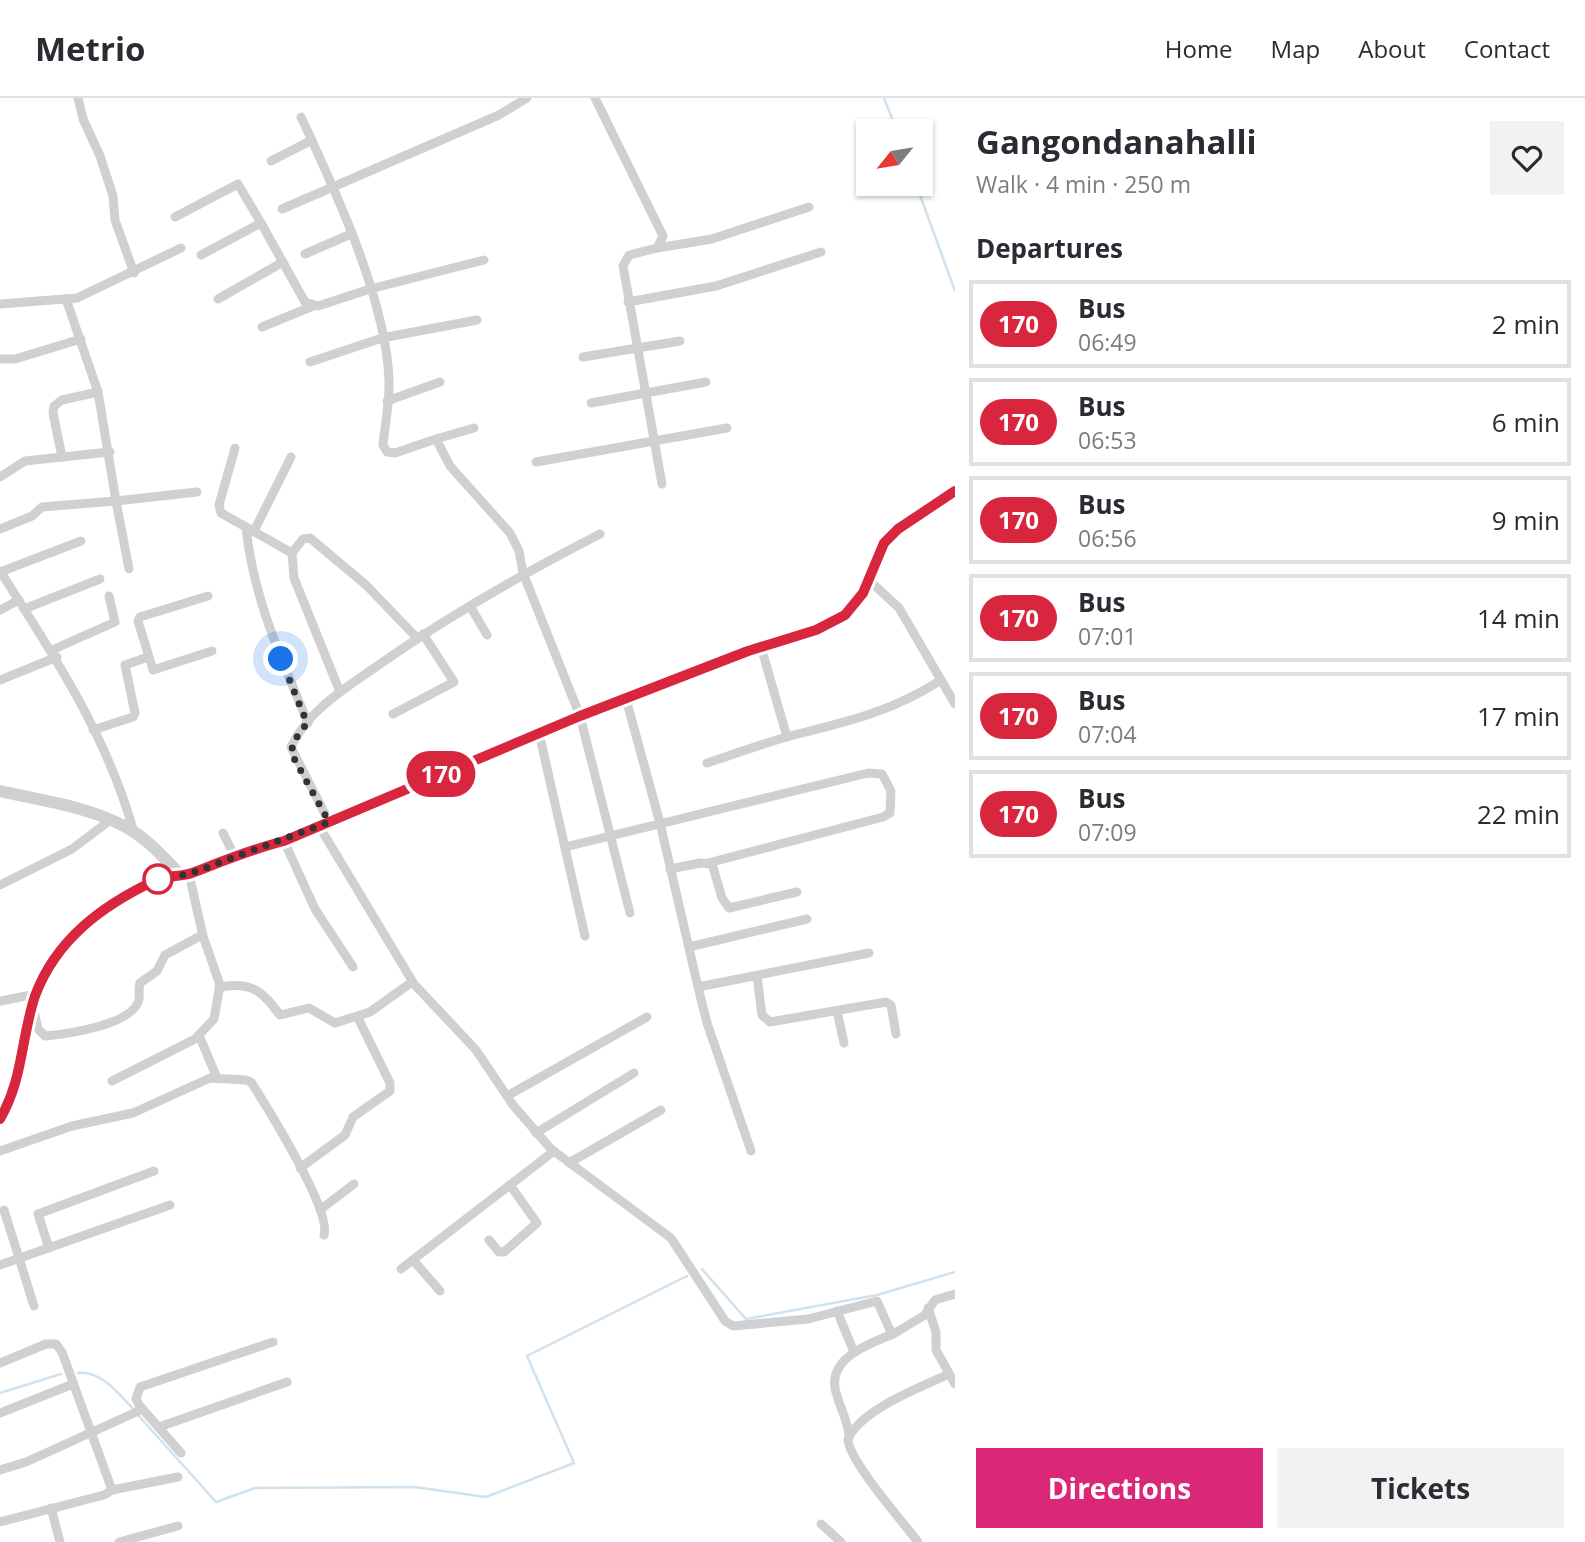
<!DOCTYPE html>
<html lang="en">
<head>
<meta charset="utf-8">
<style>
  :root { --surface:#fff; --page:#f2f2f3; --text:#2b2b33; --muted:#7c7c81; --line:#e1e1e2; --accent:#db2777 }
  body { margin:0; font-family:"Open Sans",sans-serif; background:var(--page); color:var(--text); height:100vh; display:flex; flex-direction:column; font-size:26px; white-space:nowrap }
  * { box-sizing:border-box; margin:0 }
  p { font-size:23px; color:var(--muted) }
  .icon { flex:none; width:38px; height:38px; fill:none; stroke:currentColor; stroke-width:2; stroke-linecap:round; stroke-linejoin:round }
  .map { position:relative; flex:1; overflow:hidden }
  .panel { display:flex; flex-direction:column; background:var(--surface); width:630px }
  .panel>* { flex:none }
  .badge { padding:0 14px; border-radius:23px; font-size:24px; line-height:46px }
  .needle { width:46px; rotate:240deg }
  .controls { position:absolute; left:856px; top:21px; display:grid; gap:14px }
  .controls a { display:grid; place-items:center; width:77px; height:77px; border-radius:0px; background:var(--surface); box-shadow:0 2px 5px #0004; font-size:35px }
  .you { position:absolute; width:35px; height:35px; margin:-18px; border:5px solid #fff; border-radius:50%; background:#1a73e8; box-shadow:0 0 0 10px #1a73e833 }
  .map>.badge { position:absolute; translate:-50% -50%; box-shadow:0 0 0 4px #fff }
  h2 { padding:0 21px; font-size:26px; line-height:63px }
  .round { display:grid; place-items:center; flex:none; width:74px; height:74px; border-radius:0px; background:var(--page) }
  .overview { display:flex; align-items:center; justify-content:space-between; height:119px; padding:0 21px }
  h1 { font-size:33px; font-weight:700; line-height:52px }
  .cta { display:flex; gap:14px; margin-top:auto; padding:14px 21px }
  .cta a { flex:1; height:80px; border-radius:0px; background:var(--accent); color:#fff; font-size:28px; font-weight:700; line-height:80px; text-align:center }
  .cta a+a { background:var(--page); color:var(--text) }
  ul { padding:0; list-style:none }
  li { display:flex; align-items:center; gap:21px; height:88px; margin:0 14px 10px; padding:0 7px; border:4px solid var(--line); border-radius:0px }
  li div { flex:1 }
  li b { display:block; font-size:26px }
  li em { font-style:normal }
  li .badge { min-width:77px; font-weight:700; text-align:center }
  header { display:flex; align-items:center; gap:42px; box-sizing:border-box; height:98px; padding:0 35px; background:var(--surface); border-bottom:2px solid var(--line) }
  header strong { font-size:33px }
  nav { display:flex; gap:38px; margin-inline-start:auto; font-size:24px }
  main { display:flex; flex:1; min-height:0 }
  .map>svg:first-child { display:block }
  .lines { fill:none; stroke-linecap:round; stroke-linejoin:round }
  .stream { stroke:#cfe2ee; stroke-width:2.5 }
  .minor { stroke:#d0d0d0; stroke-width:9 }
  .tertiary { stroke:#d0d0d0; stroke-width:12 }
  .secondary { stroke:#bdbdbd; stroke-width:12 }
  .line-casing { stroke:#fff; stroke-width:16 }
  .line { stroke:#d7263d; stroke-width:10 }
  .walk { stroke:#333; stroke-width:7; stroke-dasharray:0 12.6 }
  .stop-dot { fill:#fff; stroke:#d7263d; stroke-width:3.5 }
</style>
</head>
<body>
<header>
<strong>Metrio</strong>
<nav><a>Home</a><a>Map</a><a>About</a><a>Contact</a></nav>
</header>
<main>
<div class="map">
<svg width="955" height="1444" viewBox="0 0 955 1444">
  <rect width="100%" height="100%" fill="#fff"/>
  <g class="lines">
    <g class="stream">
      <polyline points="884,0 897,33"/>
      <polyline points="916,86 955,193"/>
      <polyline points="702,1171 746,1221 877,1197 955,1174"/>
      <path d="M 78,1275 C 101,1272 120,1297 134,1312"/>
      <polyline points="0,1295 61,1276"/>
      <polyline points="138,1317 216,1404 255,1390 414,1389 486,1399 574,1365 527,1258 687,1178"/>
    </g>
    <g class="minor">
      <polyline points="78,0 83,21 100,58 113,98 115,122 134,175"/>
      <polyline points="595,0 663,138 657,150 629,157 623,168 662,386"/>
      <path d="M 301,19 C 335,92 386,201 389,282 C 390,303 385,326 383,347 L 387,354 L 395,355 L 436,341 L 450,368 L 510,435 L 519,453 L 523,475 L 580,618 L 630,815"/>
      <polyline points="271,63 312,42"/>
      <polyline points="282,111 499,17 527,0"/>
      <polyline points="175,119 238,86 261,125"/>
      <polyline points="657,150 712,141 809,109"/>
      <polyline points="305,156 351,136"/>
      <polyline points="201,157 261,125 305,204 318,208 370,191 484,162"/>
      <polyline points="66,201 98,294 116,403 197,394"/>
      <polyline points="218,201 283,164"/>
      <polyline points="628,204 716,188 821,154"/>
      <polyline points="0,206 77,200 181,150"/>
      <polyline points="262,229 313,208"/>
      <polyline points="583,259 680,243"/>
      <polyline points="0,261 15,261 81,241"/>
      <polyline points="310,264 382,240 477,222"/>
      <polyline points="98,294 62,302 54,308 53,315 62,359 110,354"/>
      <polyline points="387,303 440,284"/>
      <polyline points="591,305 706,284"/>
      <polyline points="436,341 474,330"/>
      <polyline points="235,350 219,407 221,415 292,455"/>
      <polyline points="536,364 727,330"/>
      <polyline points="0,379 25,363 62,359"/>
      <path d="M 246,429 C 253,499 281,560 308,625"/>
      <polyline points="0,431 32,418 42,409 116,403 129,471"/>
      <polyline points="254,433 291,359"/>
      <path d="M 0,473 C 53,556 108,639 134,735"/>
      <polyline points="0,474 81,443"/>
      <polyline points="870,483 899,510 955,606"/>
      <polyline points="208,498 140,519 138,523 153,572 212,553"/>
      <polyline points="470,508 487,537"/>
      <polyline points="24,511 100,481"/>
      <polyline points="0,512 19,502"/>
      <polyline points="761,549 787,639"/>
      <polyline points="52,552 115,524 109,498"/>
      <polyline points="0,582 57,559"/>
      <polyline points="340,594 294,480 292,455 303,441 310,440 366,487 417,540"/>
      <polyline points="626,601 660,725 698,889 869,855"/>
      <polyline points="393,616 454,584 423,536"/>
      <polyline points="93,632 133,619 135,615 125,567 148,559"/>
      <polyline points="539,635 585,838"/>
      <path d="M 707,665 C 734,656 762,646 790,638 C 846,624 892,614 941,582"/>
      <path d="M 329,724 L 291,649 C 309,611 346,590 380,566 C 450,517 524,475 600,436"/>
      <polyline points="319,728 414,886 476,952 513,1007 551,1051 671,1140 725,1223 733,1228 808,1221 877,1203 890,1232 895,1235 925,1217 935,1202 955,1196"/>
      <polyline points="223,735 234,757"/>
      <polyline points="284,743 315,811 353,869"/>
      <polyline points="565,749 868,675 882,676 891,693 890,715 883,719 708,765"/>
      <polyline points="670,771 700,765 712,766 722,800 729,810 797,794"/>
      <polyline points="0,787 72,751 109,723"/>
      <polyline points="689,849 807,821"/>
      <polyline points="757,878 762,917 770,924 886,904 891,907 896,936"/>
      <path d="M 219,889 C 252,883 262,893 280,917 L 309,910 L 335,925 L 370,914 L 412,884"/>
      <polyline points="698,889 707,925 751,1053"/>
      <polyline points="0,903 36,896"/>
      <path d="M 33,909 L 38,931 L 45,938 C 67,936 134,927 139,901 C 140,895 138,891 140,885 L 157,873 L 165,857 L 202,837"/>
      <polyline points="837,913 844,945"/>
      <polyline points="199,937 217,980"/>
      <polyline points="112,983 195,941 214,921 220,887 203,838 189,776"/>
      <polyline points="507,998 647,919"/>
      <polyline points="536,1035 634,975"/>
      <path d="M 0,1053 L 72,1028 L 133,1015 L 210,980 L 246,982 L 251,984 C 267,1009 332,1113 324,1137"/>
      <polyline points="569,1065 661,1012"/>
      <polyline points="300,1070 345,1037 353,1019 390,993 390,985 358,920"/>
      <polyline points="321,1111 354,1086"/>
      <polyline points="4,1112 34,1208"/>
      <polyline points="489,1142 499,1154 504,1154 537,1125 510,1087"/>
      <polyline points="49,1150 38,1116 154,1073"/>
      <polyline points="413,1162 440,1193"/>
      <polyline points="0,1167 170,1107"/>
      <polyline points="401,1171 554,1053"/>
      <polyline points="928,1210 936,1234 936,1252 955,1286"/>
      <polyline points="837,1213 854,1254"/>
      <polyline points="0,1265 46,1246 56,1246 62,1254 112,1392"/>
      <polyline points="0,1315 73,1286"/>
      <polyline points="159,1329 287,1284"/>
      <path d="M 849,1337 C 847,1320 838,1306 835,1290 C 830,1258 872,1245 895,1235"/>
      <polyline points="181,1355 139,1307 136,1301 140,1289 273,1244"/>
      <polyline points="0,1372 26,1364 143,1311"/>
      <polyline points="51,1410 60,1444"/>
      <polyline points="0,1424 104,1397 112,1392 178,1379"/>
      <polyline points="821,1426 841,1444"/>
      <polyline points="119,1444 178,1428"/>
      <path d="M 918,1444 C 903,1424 848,1362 848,1341 C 860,1312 921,1289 949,1276"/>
    </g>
    <path class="tertiary" d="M 0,693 C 40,702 85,708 122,727 C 145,738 163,759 181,777"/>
    <path class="secondary" d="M 0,1021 C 23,982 20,940 35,898 C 56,841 103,807 156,782 C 167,777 181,779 192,775 C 223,763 252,751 284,743 L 580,618 L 748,553 L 815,532 L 845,517 L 863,495 L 885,445 L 898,431 L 955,393"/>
  </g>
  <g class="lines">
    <defs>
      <path id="line" d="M 0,1021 C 23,982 21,940 35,898 C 56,841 103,807 156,782 C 167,777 181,779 192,775 C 223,763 252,751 284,743 L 580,618 L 748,553 L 816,532 L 845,517 L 863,495 L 884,445 L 898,431 L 955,393"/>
    </defs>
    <use href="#line" class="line-casing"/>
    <use href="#line" class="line"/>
    <polyline class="walk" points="158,781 189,776 329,724 291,655 294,643 307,625 281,561"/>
  </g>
  <circle class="stop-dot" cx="158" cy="781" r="14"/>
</svg>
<div class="controls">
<a><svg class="needle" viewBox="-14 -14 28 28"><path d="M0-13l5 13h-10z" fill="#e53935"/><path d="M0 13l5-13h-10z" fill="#7c7c81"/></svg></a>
</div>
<div class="you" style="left:281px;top:561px"></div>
<b class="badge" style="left:441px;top:676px;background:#d7263d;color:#fff">170</b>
</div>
<section class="panel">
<div class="overview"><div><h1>Gangondanahalli</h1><p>Walk · 4 min · 250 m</p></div><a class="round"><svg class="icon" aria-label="heart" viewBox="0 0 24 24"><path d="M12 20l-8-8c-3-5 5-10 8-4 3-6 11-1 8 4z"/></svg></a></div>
<h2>Departures</h2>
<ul>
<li><span class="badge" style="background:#d7263d;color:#fff">170</span><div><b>Bus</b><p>06:49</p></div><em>2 min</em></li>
<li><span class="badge" style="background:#d7263d;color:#fff">170</span><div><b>Bus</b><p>06:53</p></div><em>6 min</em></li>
<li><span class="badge" style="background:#d7263d;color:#fff">170</span><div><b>Bus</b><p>06:56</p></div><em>9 min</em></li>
<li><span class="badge" style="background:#d7263d;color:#fff">170</span><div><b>Bus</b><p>07:01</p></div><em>14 min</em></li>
<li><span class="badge" style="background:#d7263d;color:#fff">170</span><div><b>Bus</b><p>07:04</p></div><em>17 min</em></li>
<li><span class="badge" style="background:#d7263d;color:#fff">170</span><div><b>Bus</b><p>07:09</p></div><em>22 min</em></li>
</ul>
<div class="cta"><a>Directions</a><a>Tickets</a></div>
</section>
</main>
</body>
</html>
